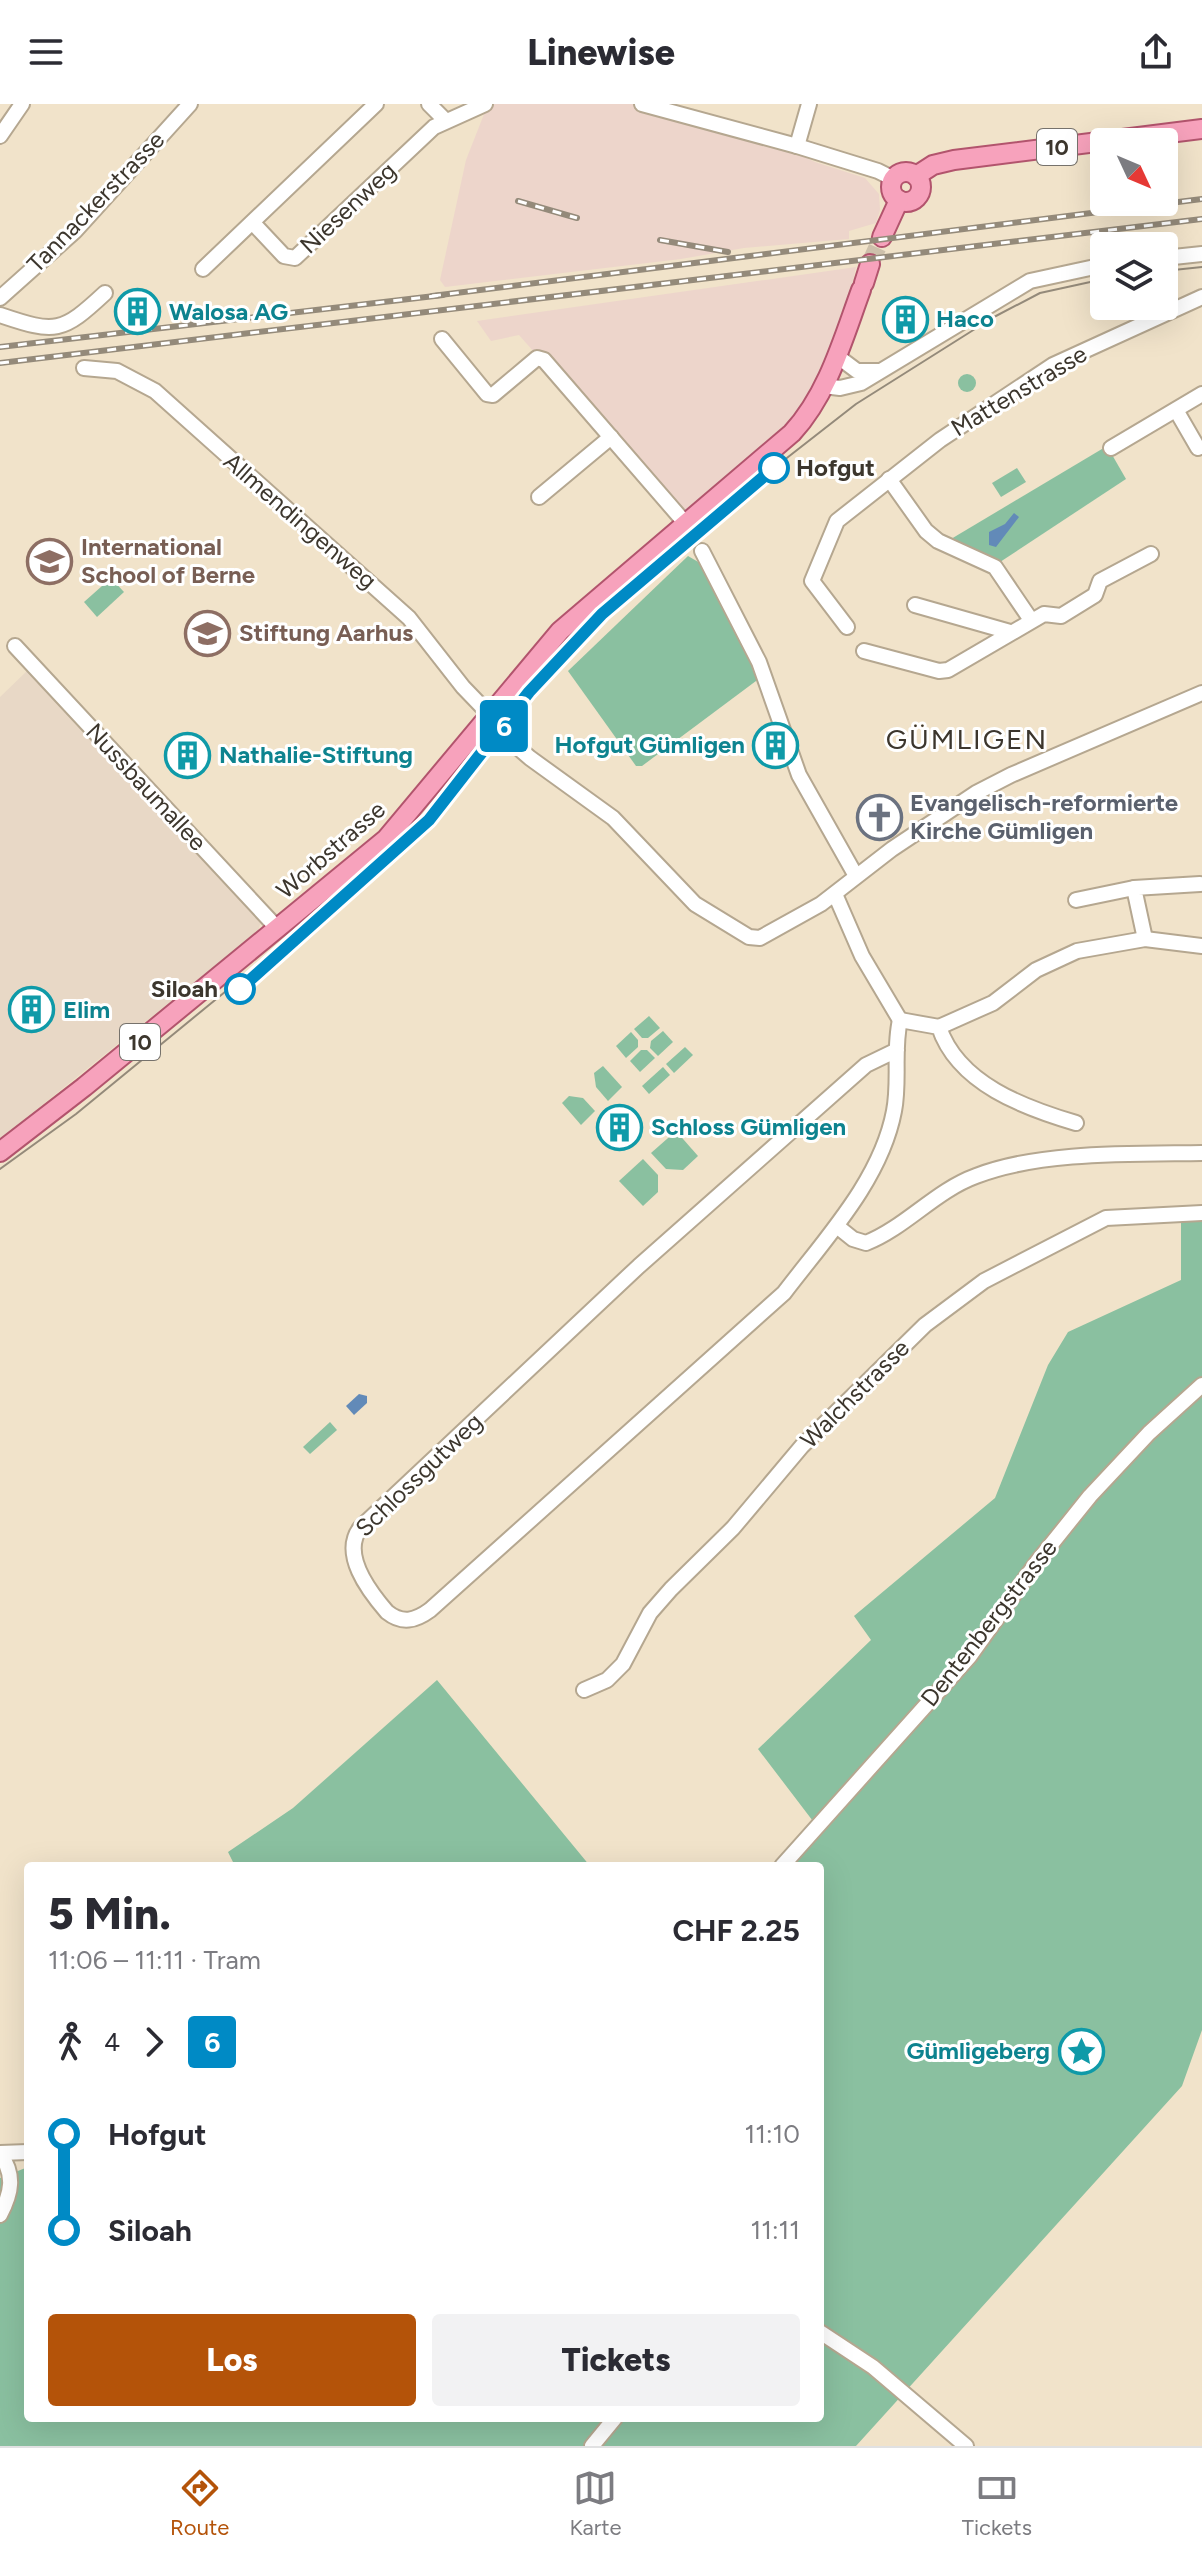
<!DOCTYPE html>
<html lang="de">
<head>
<meta charset="utf-8">
<style>
  :root { --surface:#fff; --page:#f2f2f3; --text:#2b2b33; --muted:#7c7c81; --line:#e1e1e2; --accent:#b45309 }
  body { margin:0; font-family:Figtree,sans-serif; background:var(--page); color:var(--text); height:100vh; display:flex; flex-direction:column; font-size:30px; white-space:nowrap }
  * { box-sizing:border-box; margin:0 }
  p { font-size:26px; color:var(--muted) }
  .icon { flex:none; width:44px; height:44px; fill:none; stroke:currentColor; stroke-width:2; stroke-linecap:round; stroke-linejoin:round }
  .map { position:relative; flex:1; overflow:hidden }
  .details { position:absolute; left:24px; top:1758px; width:800px; height:560px; display:flex; flex-direction:column; background:var(--surface); border-radius:8px; box-shadow:0 8px 32px #0002 }
  .details>* { flex:none }
  .badge { padding:0 16px; border-radius:6px; font-size:28px; line-height:52px }
  .needle { width:52px; rotate:134deg }
  .controls { position:absolute; left:1090px; top:24px; display:grid; gap:16px }
  .controls a { display:grid; place-items:center; width:88px; height:88px; border-radius:8px; background:var(--surface); box-shadow:0 8px 32px #0002; font-size:40px }
  .map>.badge { position:absolute; translate:-50% -50%; box-shadow:0 0 0 4px #fff }
  .legs { display:flex; align-items:center; gap:12px; height:88px; padding:0 24px; font-size:26px }
  .legs p { margin-inline-start:auto }
  .summary { display:flex; align-items:center; justify-content:space-between; height:136px; padding:0 24px }
  h1 { font-size:44px; font-weight:800; line-height:60px }
  .cta { display:flex; gap:16px; margin-top:auto; padding:16px 24px }
  .cta a { flex:1; height:92px; border-radius:8px; background:var(--accent); color:#fff; font-size:32px; font-weight:800; line-height:92px; text-align:center }
  .cta a+a { background:var(--page); color:var(--text) }
  ul { padding:0 24px; list-style:none }
  li { display:flex; align-items:center; gap:28px; height:96px; font-size:30px }
  li i { display:grid; place-items:center; width:12px; height:100%; margin:0 10px; background:currentColor }
  li i::after { content:''; width:20px; height:20px; margin:-10px; border:6px solid; border-radius:50%; background:var(--surface) }
  li p { margin-inline-start:auto }
  li:first-child i { background:linear-gradient(#0000 50%,currentColor 0) }
  li:last-child i { background:linear-gradient(currentColor 50%,#0000 0) }
  header { display:flex; justify-content:space-between; align-items:center; height:104px; padding:0 24px; background:var(--surface); font-size:36px; font-weight:800 }
  .tabs { display:flex; justify-content:space-around; align-items:center; height:112px; border-top:2px solid var(--line); background:var(--surface); font-size:22px; color:var(--muted) }
  .tabs a { display:grid; justify-items:center; gap:4px }
  .tabs .active { color:var(--accent) }
  .map>svg:first-child { display:block }
  .industrial { fill:#edd5cb }
  .medical { fill:#e8d8c6 }
  .green { fill:#8ac0a0 }
  .water { fill:#628ab8 }
  .lines { fill:none; stroke-linecap:round; stroke-linejoin:round }
  .major-tunnel { stroke:#cdc0ab; stroke-width:18; stroke-dasharray:18 9; stroke-linecap:butt }
  .minor-casing { stroke:#b5a790; stroke-width:18 }
  .major-casing { stroke:#b2546d; stroke-width:22 }
  .minor { stroke:#fff; stroke-width:14 }
  .major { stroke:#f7a2bc; stroke-width:18 }
  .tram { stroke:#948a7a; stroke-width:2 }
  .rail-casing { stroke:#948a7a; stroke-width:6 }
  .rail { stroke:#fff; stroke-width:3; stroke-dasharray:9; stroke-linecap:butt }
  .line-1-casing { stroke:#fff; stroke-width:18 }
  .line-1 { stroke:#008ac5; stroke-width:12 }
  .stop-1-dot { fill:#fff; stroke:#008ac5; stroke-width:4 }
  .labels { text-anchor:middle; stroke-width:6; stroke-linejoin:round; paint-order:stroke }
  .shield { fill:#fff; stroke:#76726c; stroke-width:2 }
  .shield-label { font-size:22px; font-weight:bold; fill:#3c362d }
  .street-label { font-size:24px; fill:#3c362d; stroke:#fff }
  .culture-label { font-size:24px; font-weight:bold; fill:#0d838f; stroke:#fff; text-anchor:start }
  .stop-label { font-size:24px; font-weight:bold; fill:#3c362d; stroke:#fff; text-anchor:start }
  .education-label { font-size:24px; font-weight:bold; fill:#785e54; stroke:#fff; text-anchor:start }
  .worship-label { font-size:24px; font-weight:bold; fill:#5b616d; stroke:#fff; text-anchor:start }
  .quarter-label { font-size:28px; letter-spacing:2px; fill:#3c362d; stroke:#fff }
</style>
</head>
<body>
<header><svg class="icon" aria-label="menu" viewBox="0 0 24 24"><path d="M4 6h16M4 12h16M4 18h16"/></svg>Linewise<svg class="icon" aria-label="share" viewBox="0 0 24 24"><path d="M12 15V3M7 8l5-5 5 5M5 13v7h14v-7"/></svg></header>
<div class="map">
<svg width="1202" height="2342" viewBox="0 0 1202 2342">
  <rect width="100%" height="100%" fill="#f1e3ca"/>
  <g class="industrial">
    <polygon points="488,0 642,0 762,33 815,58 865,74 879,90 880,106 876,119 849,127 849,135 744,144 681,155 445,183 440,176 466,56"/>
    <polygon points="856,163 837,252 811,306 686,420 519,231 491,237 477,217"/>
  </g>
  <polygon class="medical" points="29,565 262,814 258,827 0,1035 0,593"/>
  <g class="green">
    <circle cx="967" cy="279" r="9"/>
    <polygon points="1107,342 1126,375 1000,458 951,435"/>
    <polygon points="1017,364 1026,378 1001,393 992,379"/>
    <polygon points="688,452 700,459 760,574 642,662 636,662 568,567"/>
    <polygon points="111,474 124,488 97,513 84,498"/>
    <polygon points="649,912 660,924 648,934 642,934 634,925"/>
    <polygon points="663,927 673,938 658,952 650,944 651,937"/>
    <polygon points="631,928 638,936 638,943 626,954 616,942"/>
    <polygon points="685,943 693,951 674,969 666,960"/>
    <polygon points="641,946 647,946 655,954 640,968 630,957"/>
    <polygon points="603,962 622,983 608,997 596,983 594,969"/>
    <polygon points="663,963 670,971 649,990 642,982"/>
    <polygon points="569,992 583,994 595,1007 581,1021 562,999"/>
    <polygon points="676,1027 698,1052 683,1066 666,1065 651,1049"/>
    <polygon points="643,1055 658,1071 658,1088 643,1102 619,1077"/>
    <polygon points="1202,1109 1202,1926 1182,1982 856,2342 0,2342 0,2074 28,2063 28,2314 820,2314 820,1762 793,1762 822,1729 758,1645 871,1536 854,1512 995,1394 1048,1261 1068,1228 1181,1176 1181,1112"/>
    <polygon points="330,1318 337,1326 310,1350 303,1343"/>
    <polygon points="437,1576 590,1762 235,1762 228,1748 293,1704"/>
  </g>
  <g class="water">
    <polygon points="1014,409 1019,413 996,443 989,441 989,428 1005,420"/>
    <polygon points="359,1290 367,1292 367,1299 354,1311 346,1302"/>
  </g>
  <g class="lines">
    <polyline class="major-tunnel" points="870,160 882,133"/>
    <defs>
      <g id="minor">
        <polyline points="429,0 445,16"/>
        <polyline points="642,0 797,42 878,67 894,75"/>
        <polyline points="0,32 22,0"/>
        <polyline points="797,42 809,0"/>
        <polyline points="253,119 284,152 295,154 434,23 485,0"/>
        <polyline points="1164,154 1202,150"/>
        <polyline points="203,165 376,0"/>
        <polyline points="0,194 75,127 190,0"/>
        <path d="M 0,211 C 56,230 62,229 105,189"/>
        <polyline points="442,235 487,290 493,291 537,254 544,256 686,420"/>
        <polyline points="837,252 857,267 879,267"/>
        <polyline points="84,264 117,267 155,287 409,514 463,583 489,610"/>
        <polyline points="824,282 840,284 861,279 1030,177 1104,161"/>
        <polyline points="1176,306 1198,344"/>
        <polyline points="1111,344 1202,290"/>
        <polyline points="889,375 926,427 938,437 995,463 1031,516"/>
        <polyline points="539,393 611,333"/>
        <polyline points="702,447 759,558 799,671 856,772"/>
        <polyline points="915,501 1010,528"/>
        <polyline points="847,523 812,477 837,417 940,336 1053,261 1202,193"/>
        <polyline points="15,542 278,825"/>
        <polyline points="864,547 939,567 948,566 1044,510 1061,512 1095,491 1100,477 1151,450"/>
        <polyline points="485,615 530,654 613,714 695,800 749,833 760,834 821,800 892,745 976,689 1011,671 1202,589"/>
        <polyline points="835,790 862,852 900,916"/>
        <polyline points="1076,796 1134,784"/>
        <polyline points="1145,835 1134,784 1200,780"/>
        <path d="M 900,916 L 939,923 C 958,980 1025,1004 1076,1019"/>
        <polyline points="939,923 993,899 1036,866 1077,847 1145,835 1202,842"/>
        <path d="M 897,946 L 866,961 L 639,1162 L 361,1423 C 340,1449 368,1486 387,1508 C 402,1520 415,1517 430,1506 L 784,1189 C 825,1135 881,1076 894,1007 C 900,977 893,946 900,916"/>
        <path d="M 838,1123 L 853,1135 L 866,1139 C 906,1123 935,1087 976,1072 C 1040,1047 1134,1050 1202,1049"/>
        <polyline points="584,1586 607,1576 623,1560 650,1509 671,1485 733,1424 802,1342 925,1221 984,1177 1106,1114 1202,1109"/>
        <polyline points="782,1762 970,1552 1037,1458 1090,1392 1149,1329 1202,1281"/>
        <polyline points="0,2049 28,2048"/>
        <path d="M 0,2111 C 12,2088 15,2071 0,2049"/>
        <polyline points="820,2228 873,2263 966,2342"/>
        <polyline points="592,2342 615,2314"/>
      </g>
      <g id="major">
        <circle cx="906" cy="83" r="15"/>
        <polyline points="916,72 933,61 954,56 1202,25"/>
        <polyline points="882,133 899,96"/>
        <polyline points="864,179 870,160"/>
        <path d="M 0,1048 L 84,983 L 386,735 L 560,527 L 792,329 C 828,290 843,235 861,186"/>
      </g>
    </defs>
    <use href="#minor" class="minor-casing"/>
    <use href="#major" class="major-casing"/>
    <use href="#minor" class="minor"/>
    <use href="#major" class="major"/>
    <g class="tram">
      <polyline points="1164,167 1202,163"/>
      <polyline points="0,1065 76,1010 403,742 448,695 529,588 602,510 774,364 856,300 994,213 1040,189 1104,175"/>
    </g>
    <defs>
      <g id="rail">
        <polyline points="518,97 577,114"/>
        <polyline points="660,136 728,148"/>
        <polyline points="432,192 1202,95"/>
        <polyline points="0,243 443,191"/>
        <polyline points="0,259 1202,115"/>
      </g>
    </defs>
    <use href="#rail" class="rail-casing"/>
    <use href="#rail" class="rail"/>
  </g>
  <g class="lines">
    <defs>
      <polyline id="line-1" points="240,885 429,716 529,588 602,510 774,364"/>
    </defs>
    <use href="#line-1" class="line-1-casing"/>
    <use href="#line-1" class="line-1"/>
  </g>
  <defs>
    <symbol id="building-ring" viewBox="-11 -11 22 22"><circle r="9.5" fill="#fff" stroke="#0f9aa8" stroke-width="1.5"/><path d="M-4-6H4V6H1V3H-1V6H-4ZM-2.5-4.3h1.7v1.8h-1.7ZM.8-4.3h1.7v1.8H.8ZM-2.5-1h1.7V.8h-1.7ZM.8-1h1.7V.8H.8Z" fill="#0f9aa8"/></symbol>
    <symbol id="school-ring" viewBox="-11 -11 22 22"><circle r="9.5" fill="#fff" stroke="#8d6e63" stroke-width="1.5"/><path d="M0-5L7-2L0 1L-7-2ZM-4 1L0 2.5L4 1V4Q0 6-4 4Z" fill="#8d6e63"/></symbol>
    <symbol id="church-ring" viewBox="-11 -11 22 22"><circle r="9.5" fill="#fff" stroke="#6b7280" stroke-width="1.5"/><path d="M-1.2-6h2.4v3.5h3.3v2.4h-3.3V6h-2.4V-.1h-3.3v-2.4h3.3Z" fill="#6b7280"/></symbol>
    <symbol id="sight-ring" viewBox="-11 -11 22 22"><circle r="9.5" fill="#fff" stroke="#0f9aa8" stroke-width="1.5"/><path d="M0-6L1.8-2.2L6-1.7L2.9 1.2L3.7 5.4L0 3.3L-3.7 5.4L-2.9 1.2L-6-1.7L-1.8-2.2Z" fill="#0f9aa8"/></symbol>
  </defs>
  <g fill-rule="evenodd">
    <use href="#building-ring" x="112" y="182" width="51" height="51"/>
    <use href="#building-ring" x="880" y="190" width="51" height="51"/>
    <use href="#school-ring" x="24" y="432" width="51" height="51"/>
    <use href="#school-ring" x="182" y="504" width="51" height="51"/>
    <use href="#building-ring" x="750" y="616" width="51" height="51"/>
    <use href="#building-ring" x="162" y="626" width="51" height="51"/>
    <use href="#church-ring" x="854" y="688" width="51" height="51"/>
    <use href="#building-ring" x="6" y="880" width="51" height="51"/>
    <use href="#building-ring" x="594" y="998" width="51" height="51"/>
    <use href="#sight-ring" x="1056" y="1922" width="51" height="51"/>
  </g>
  <g class="stop-1-dot">
    <circle cx="774" cy="364" r="14"/>
    <circle cx="240" cy="885" r="14"/>
  </g>
  <g class="labels">
    <g class="shield">
      <rect x="1037" y="25" width="40" height="36" rx="6"/>
      <rect x="120" y="920" width="40" height="36" rx="6"/>
    </g>
    <g class="shield-label">
      <text x="1057" y="51">10</text>
      <text x="140" y="946">10</text>
    </g>
    <g class="street-label">
      <text transform="translate(96 98) rotate(-46)" y="8">Tannackerstrasse</text>
      <text transform="translate(348 104) rotate(-43)" y="8">Niesenweg</text>
      <text transform="translate(1019 287) rotate(-31)" y="8">Mattenstrasse</text>
      <text transform="translate(300 417) rotate(41)" y="8">Allmendingenweg</text>
      <text transform="translate(146 683) rotate(47)" y="8">Nussbaumallee</text>
      <text transform="translate(331 746) rotate(-41)" y="8">Worbstrasse</text>
      <text transform="translate(855 1290) rotate(-45)" y="8">Walchstrasse</text>
      <text transform="translate(419 1371) rotate(-44)" y="8">Schlossgutweg</text>
      <text transform="translate(989 1519) rotate(-52)" y="8">Dentenbergstrasse</text>
    </g>
    <g class="culture-label">
      <text x="169" y="216">Walosa AG</text>
      <text x="936" y="223">Haco</text>
      <text x="745" y="649" text-anchor="end">Hofgut Gümligen</text>
      <text x="219" y="659">Nathalie-Stiftung</text>
      <text x="63" y="914">Elim</text>
      <text x="651" y="1031">Schloss Gümligen</text>
      <text x="1050" y="1955" text-anchor="end">Gümligeberg</text>
    </g>
    <g class="stop-label">
      <text x="796" y="372">Hofgut</text>
      <text x="218" y="893" text-anchor="end">Siloah</text>
    </g>
    <g class="education-label">
      <text x="81" y="451">International<tspan x="81" dy="28">School of Berne</tspan></text>
      <text x="239" y="537">Stiftung Aarhus</text>
    </g>
    <g class="worship-label">
      <text x="910" y="707">Evangelisch-reformierte<tspan x="910" dy="28">Kirche Gümligen</tspan></text>
    </g>
    <g class="quarter-label">
      <text x="967" y="645">GÜMLIGEN</text>
    </g>
  </g>
</svg>
<div class="controls">
<a><svg class="needle" viewBox="-14 -14 28 28"><path d="M0-13l5 13h-10z" fill="#e53935"/><path d="M0 13l5-13h-10z" fill="#7c7c81"/></svg></a>
<a><svg class="icon" aria-label="layers" viewBox="0 0 24 24"><path d="M12 4l9 5-9 5-9-5zM3 14l9 5 9-5"/></svg></a>
</div>
<b class="badge" style="left:504px;top:622px;background:#008ac5;color:#fff">6</b>
<section class="details">
<div class="summary"><div><h1>5 Min.</h1><p>11:06 – 11:11 · Tram</p></div><b>CHF 2.25</b></div>
<div class="legs"><svg class="icon" aria-label="walk" viewBox="0 0 24 24"><circle cx="13" cy="4" r="2"/><path d="M13 8l-2 6 4 7M11 14l-3 7M7 12l3-4h3l4 4"/></svg>4<svg class="icon" aria-label="forward" viewBox="0 0 24 24"><path d="M9 5l7 7-7 7"/></svg><b class="badge" style="background:#008ac5;color:#fff">6</b></div>
<ul>
<li><i style="color:#008ac5"></i><b>Hofgut</b><p>11:10</p></li>
<li><i style="color:#008ac5"></i><b>Siloah</b><p>11:11</p></li>
</ul>
<div class="cta"><a>Los</a><a>Tickets</a></div>
</section>
</div>
<nav class="tabs">
<a class="active"><svg class="icon" aria-label="directions" viewBox="0 0 24 24"><path d="M12 3l9 9-9 9-9-9zM9 14v-3h6M13 9l2 2-2 2"/></svg>Route</a>
<a><svg class="icon" aria-label="map" viewBox="0 0 24 24"><path d="M3 6l6-2 6 2 6-2v14l-6 2-6-2-6 2zM9 4v14M15 6v14"/></svg>Karte</a>
<a><svg class="icon" aria-label="tickets" viewBox="0 0 24 24"><path d="M3 7h18v10H3zM15 7v10"/></svg>Tickets</a>
</nav>
</body>
</html>
